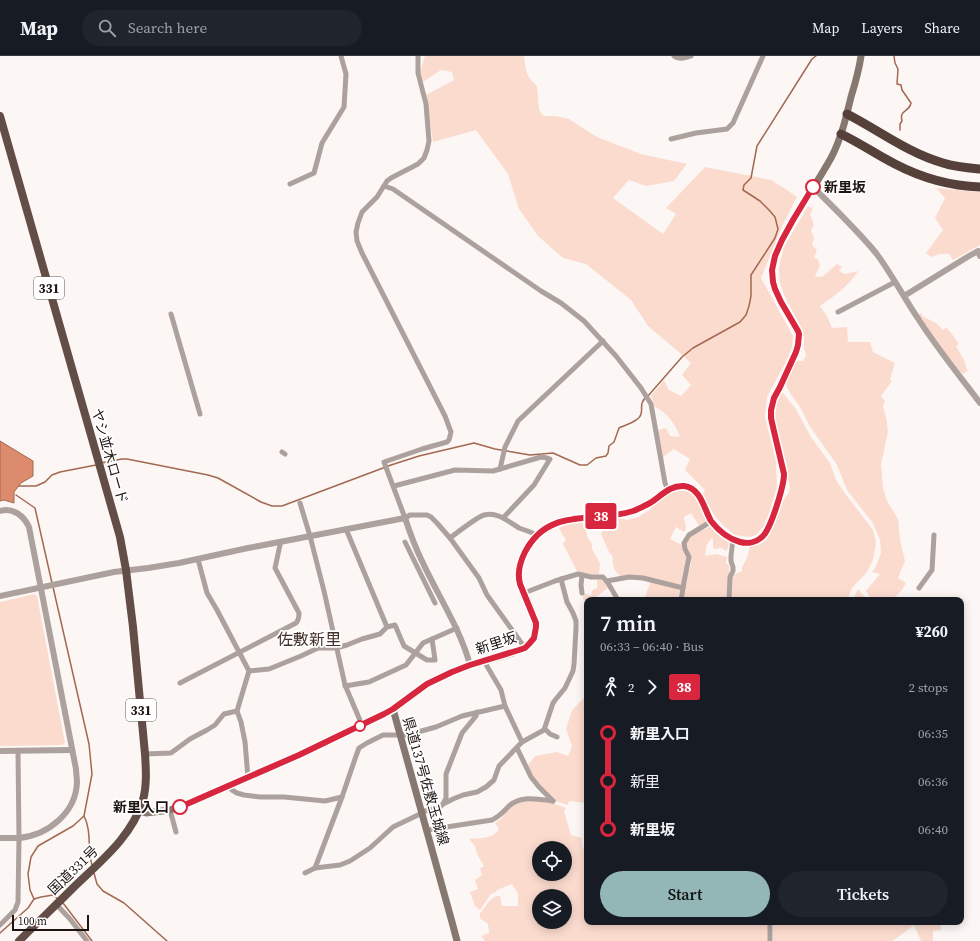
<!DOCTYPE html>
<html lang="en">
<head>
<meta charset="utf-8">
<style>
  :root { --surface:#171b24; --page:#20242c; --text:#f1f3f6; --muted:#9ea1a6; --line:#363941; --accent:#93b6b7 }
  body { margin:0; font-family:"Source Serif 4","Noto Sans JP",serif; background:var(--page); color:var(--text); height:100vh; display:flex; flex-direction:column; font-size:15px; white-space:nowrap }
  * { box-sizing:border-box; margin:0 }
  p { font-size:13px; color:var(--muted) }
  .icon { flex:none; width:22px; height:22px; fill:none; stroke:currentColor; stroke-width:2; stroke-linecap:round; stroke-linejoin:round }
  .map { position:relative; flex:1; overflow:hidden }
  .sheet { position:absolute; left:584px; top:541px; width:380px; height:328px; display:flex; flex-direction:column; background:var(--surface); border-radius:8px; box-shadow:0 2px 10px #0003 }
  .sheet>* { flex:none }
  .badge { padding:0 8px; border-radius:3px; font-size:14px; line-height:26px }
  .buttons { position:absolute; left:532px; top:785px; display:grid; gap:8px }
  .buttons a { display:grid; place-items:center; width:40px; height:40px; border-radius:50%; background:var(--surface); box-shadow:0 2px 10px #0003; font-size:20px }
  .scale { position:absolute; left:12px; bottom:10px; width:77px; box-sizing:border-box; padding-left:4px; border:2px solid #1e1512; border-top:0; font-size:11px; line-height:14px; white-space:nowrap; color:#1e1512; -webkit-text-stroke:3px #fff; paint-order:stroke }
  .map>.badge { position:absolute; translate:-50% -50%; box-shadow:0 0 0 2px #fff }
  .legs { display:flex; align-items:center; gap:6px; height:44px; padding:0 16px; font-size:13px }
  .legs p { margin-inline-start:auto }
  .overview { display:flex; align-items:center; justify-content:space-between; height:68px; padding:0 16px }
  h1 { font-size:22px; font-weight:600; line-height:30px }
  .cta { display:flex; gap:8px; margin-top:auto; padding:8px 16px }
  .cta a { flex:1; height:46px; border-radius:24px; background:var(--accent); color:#111; font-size:16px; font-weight:600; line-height:46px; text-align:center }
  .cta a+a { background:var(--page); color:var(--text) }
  ul { padding:0 16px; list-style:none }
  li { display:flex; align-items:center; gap:14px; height:48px; font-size:15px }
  li i { display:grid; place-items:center; width:6px; height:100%; margin:0 5px; background:currentColor }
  li i::after { content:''; width:10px; height:10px; margin:-5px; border:3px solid; border-radius:50%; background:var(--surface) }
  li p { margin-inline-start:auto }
  li:first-child i { background:linear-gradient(#0000 50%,currentColor 0) }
  li:last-child i { background:linear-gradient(currentColor 50%,#0000 0) }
  header { display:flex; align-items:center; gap:24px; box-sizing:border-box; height:56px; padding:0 20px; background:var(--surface); border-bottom:1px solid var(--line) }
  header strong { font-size:19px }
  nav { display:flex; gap:22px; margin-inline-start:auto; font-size:14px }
  .search { width:280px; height:36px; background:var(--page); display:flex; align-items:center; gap:10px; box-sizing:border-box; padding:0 14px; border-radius:22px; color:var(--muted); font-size:15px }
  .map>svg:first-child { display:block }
  .green { fill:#fcdbcf; fill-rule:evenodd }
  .water { fill:#dc8b6c; stroke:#a36851 }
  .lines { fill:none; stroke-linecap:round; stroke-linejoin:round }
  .stream { stroke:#a36851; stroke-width:1.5 }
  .minor { stroke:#aca19d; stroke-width:5 }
  .tertiary { stroke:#aca19d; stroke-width:6 }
  .secondary { stroke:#877771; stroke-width:7 }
  .trunk { stroke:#624e46; stroke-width:8 }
  .motorway { stroke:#56413a; stroke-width:9 }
  .line-1-casing { stroke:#fff; stroke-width:9 }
  .line-1 { stroke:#d7263d; stroke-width:6 }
  .stop-1-dot { fill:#fff; stroke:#d7263d; stroke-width:2 }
  .labels { text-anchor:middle; stroke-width:3.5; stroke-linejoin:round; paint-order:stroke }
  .shield { fill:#fff; stroke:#625b59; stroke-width:1 }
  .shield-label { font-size:13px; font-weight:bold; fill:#1e1512 }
  .stop-label { font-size:14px; font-weight:bold; fill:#1e1512; stroke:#fff; text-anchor:start }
  .street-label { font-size:14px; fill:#1e1512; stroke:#fff }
  .quarter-label { font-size:16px; fill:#45312a; stroke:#fff }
</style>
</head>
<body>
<header>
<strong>Map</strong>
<div class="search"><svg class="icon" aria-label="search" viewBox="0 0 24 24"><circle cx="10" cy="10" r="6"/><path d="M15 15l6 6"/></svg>Search here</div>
<nav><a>Map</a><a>Layers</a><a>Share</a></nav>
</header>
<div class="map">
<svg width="980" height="885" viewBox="0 0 980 885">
  <rect width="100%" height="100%" fill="#fcf7f5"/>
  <g class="green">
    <path d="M 425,0 L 524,0 C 526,15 525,19 537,30 L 539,54 L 544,60 L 555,60 L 569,63 L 597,81 L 641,98 L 687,108 L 674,125 L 646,130 L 629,124 L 613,142 L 663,178 L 676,158 L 666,152 L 705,111 L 771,124 L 787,134 L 797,141 L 783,168 L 761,222 L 793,280 L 792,291 L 787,304 L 767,341 L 765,361 L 776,406 L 777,431 L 769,457 L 763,471 L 756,479 L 749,481 L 735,479 L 724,470 L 715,460 L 703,439 L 705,434 L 685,414 L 690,403 L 674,393 L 663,401 L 658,374 L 666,372 L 670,380 L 680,381 C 675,368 668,357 655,351 L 651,340 L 664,324 L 669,334 L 681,340 L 691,329 L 682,319 L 691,307 L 681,298 L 648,270 L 631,244 L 586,208 L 563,202 L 538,180 L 519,153 L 508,118 L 476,74 L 433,86 L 426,39 L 454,24 L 452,16 L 441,14 L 423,26 L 420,16 Z"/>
    <polygon points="936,132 980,136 980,189 953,204 949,198 940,198 931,201 926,197 943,174 935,162 945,142"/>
    <path d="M 808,150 L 813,153 L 810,158 L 814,169 L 811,174 L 814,182 L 812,189 L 817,194 L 814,202 L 818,203 L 820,210 L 815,220 L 822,221 L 837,208 L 842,211 L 839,215 L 845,218 L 858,215 C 849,230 834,240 820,250 L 827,260 L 832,272 L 847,271 L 848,286 L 870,286 L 873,296 L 895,307 L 890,323 L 892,325 L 881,340 L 885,345 L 883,350 L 887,366 L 888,376 L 881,408 L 883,432 L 887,445 L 898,463 L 900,484 L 905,505 L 898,522 L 906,527 L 902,534 L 892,544 L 853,544 L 858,533 L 867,544 L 870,541 L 866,535 L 880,518 L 872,516 L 876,510 L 881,497 L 880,483 L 872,466 L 847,434 L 837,409 L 809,369 L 800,351 L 790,337 L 785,327 L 797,305 L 803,305 L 806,299 L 804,293 L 804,283 L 802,273 L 784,239 L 780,227 L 779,213 L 781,202 L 784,191 Z"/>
    <polygon points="922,257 922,260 936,267 943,274 946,271 952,278 959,288 956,290 964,304 967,314 970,313 963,318 958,315 918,259"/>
    <path d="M 782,336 L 796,353 L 811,381 L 830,407 L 836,424 L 844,436 L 873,474 L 876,487 L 873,504 L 867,516 L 852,532 L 847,544 L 683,544 L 685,527 L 691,509 L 691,501 L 687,493 L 686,487 L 690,480 L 712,470 L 718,478 L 729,485 L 728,492 L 726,495 L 722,492 L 714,493 L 713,491 L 713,483 L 712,482 L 707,488 L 705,500 L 716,498 L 727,501 L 726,507 L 729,509 L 729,515 L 735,518 L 742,515 L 742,511 L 747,502 L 750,490 C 767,490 772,476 776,461 C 777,458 778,453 780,449 C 783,443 790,439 790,431 C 790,427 787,423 787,419 C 785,410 784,400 781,392 C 775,369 767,358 782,336 Z"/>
    <path d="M 678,433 C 683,434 687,434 691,436 C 699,442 704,457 708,466 L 700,471 L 691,457 L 684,461 L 686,473 L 684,476 L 676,471 L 670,483 L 682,489 L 687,501 L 681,530 L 630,520 L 620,520 C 614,514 612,510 613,501 L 609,496 L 601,478 C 603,472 607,469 610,463 L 619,462 L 627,464 L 639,461 L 641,459 L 650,454 L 652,448 L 671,436 Z"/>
    <path d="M 582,466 L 586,473 L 587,480 L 592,488 L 592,493 L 600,507 L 599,518 C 591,520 585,517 577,515 L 563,488 L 566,483 L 563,480 L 559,472 C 565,467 574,467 582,466 Z"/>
    <polygon points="601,523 605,527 608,532 597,540 597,544 587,544 587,568 587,559 584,554 586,550 583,542 584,537 591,540 592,534 597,532 597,524"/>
    <polygon points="651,524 680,533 678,544 644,544"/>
    <polygon points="35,538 37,540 65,687 62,689 0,690 0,546"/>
    <path d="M 587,637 L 587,747 L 570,745 L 567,749 C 563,747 556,746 553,743 C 542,734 533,722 528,709 L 535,700 L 557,696 L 568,700 L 572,690 L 566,673 L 572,654 L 584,642 Z"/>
    <path d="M 525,744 L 552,747 L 566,752 L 564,755 L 571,779 L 582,782 L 582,789 L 587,801 L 587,866 L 769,866 L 769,885 L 485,885 L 481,880 L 489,877 L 488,868 L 480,862 L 480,857 C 486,851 490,839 500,840 L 502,850 L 518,850 L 518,838 L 512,828 L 497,834 L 496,836 L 491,838 L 480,854 L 475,850 L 470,836 L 478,833 L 475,824 L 482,819 L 480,812 L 484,810 L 477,798 L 475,790 L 469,783 C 480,782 493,783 499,773 L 495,767 L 501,763 L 506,755 L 516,747 ZM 539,792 L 565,792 L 565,818 L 539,818 ZM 539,840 L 565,840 L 565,866 L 539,866 Z"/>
    <polygon points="773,866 940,866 941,874 933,875 933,885 921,885 914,869 897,882 891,885 773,885"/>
  </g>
  <polygon class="water" points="0,385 33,405 33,420 21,427 14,436 14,447 4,444 0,445"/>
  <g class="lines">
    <g class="stream">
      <path d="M 894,0 L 895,7 L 898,13 L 897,28 L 901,29 L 902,34 L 911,47 C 909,57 899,53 902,65 L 900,68 L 900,74"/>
      <polyline points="648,340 682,301 693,292 740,266 746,259 749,250 751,240 751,219 775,182 778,173 775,161 769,154 760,145 743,134 744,129 751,122 757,90 812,3 816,0"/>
      <path d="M 101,407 L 122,403 L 127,403 L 208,419 L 218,422 L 261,446 L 272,450 L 282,450 L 391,409 L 419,400 L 474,387 L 495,393 L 530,399 L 553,397 L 580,409 L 587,409 L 596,402 L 606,400 L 608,397 L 609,390 L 614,386 L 619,372 C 625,369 640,365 641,358 C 643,351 639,349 645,342"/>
      <polyline points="19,430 36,430 45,426 52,419 60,416 96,409"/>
      <polyline points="16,439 35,452 52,527"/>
      <path d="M 84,760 C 92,775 87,793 92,809"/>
      <polyline points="94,817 97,828 103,835 124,847 167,885"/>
      <polyline points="34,843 41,841 53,839 58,843"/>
      <polyline points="63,847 92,885"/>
      <polyline points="0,877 28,852 34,843 30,834 28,818 31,801 38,790 73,770 84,760 92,718 89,688 53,531"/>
    </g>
    <g class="minor">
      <polyline points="418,0 418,17 426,48 429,85 427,94 424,102 418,108 391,122 387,125 377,141 362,156 358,167 356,176 357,185 362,197 445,360 451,376 449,384 447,386 422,393 384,406 405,462 410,459 427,459 431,461 437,467 450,482 479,522 487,539 525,592"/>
      <path d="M 674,0 C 679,4 685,2 691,0"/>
      <polyline points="671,83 696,77 727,73 733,67 737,58 763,0"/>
      <polyline points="290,128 314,117 322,87 344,51 346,18 341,0"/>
      <polyline points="384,130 393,133 541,235 561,247 584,265 616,300 641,332 651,348 661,404 665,427 668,434"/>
      <polyline points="838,256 895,226"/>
      <polyline points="171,258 200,358"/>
      <polyline points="282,396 285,398"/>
      <polyline points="500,413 505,391 518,365 603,285"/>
      <polyline points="394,430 455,414 493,415 500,413 541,401 547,402 550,403 534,429 503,462"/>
      <polyline points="300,447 310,480 324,535 345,629 362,669"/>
      <polyline points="346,473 387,571"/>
      <path d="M 450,482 C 458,476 477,461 484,459 C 497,455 509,466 519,472 C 525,474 531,476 537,479"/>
      <polyline points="405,486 435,547"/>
      <polyline points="197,503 199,507 207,537 217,554 249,615 237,655 241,666 245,686 248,722"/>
      <polyline points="582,519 581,529 582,537"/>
      <polyline points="607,525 629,521 643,522 683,532"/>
      <polyline points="919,532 932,514 934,479"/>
      <polyline points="524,537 555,525 578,518 591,521 603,521 608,527 618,544"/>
      <polyline points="681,544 684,526 689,501 685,493 684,487 689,479 712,465"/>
      <polyline points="729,544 730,521 733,515 733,511 731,505 731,500 733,483"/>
      <polyline points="249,615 269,613 301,600 318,592 336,592 347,589 362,583 380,578 387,571 395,569 404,590 427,604 435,604 432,583"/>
      <path d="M 180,627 L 296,567 C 299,564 299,561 299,557 L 275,512 L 280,489 L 279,486"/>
      <polyline points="345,630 369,626 406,609 423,587 457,572"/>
      <polyline points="505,650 522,686"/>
      <polyline points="545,673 550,678 557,681"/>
      <polyline points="517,692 531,721 539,731 553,745"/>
      <polyline points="145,698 171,697 190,683 207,674 215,669 224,658 237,655"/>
      <polyline points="228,730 232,734 237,737 244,739 260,741 284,741 325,745 342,741"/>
      <polyline points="443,748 453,743 463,739 477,736 486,731 494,724 499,710 522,686 544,674 553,647 556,643 565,632 573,615 574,608 576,572 576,565 573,557 567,546 561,523"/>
      <polyline points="170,754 176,776"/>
      <path d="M 427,774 L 492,764 C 500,760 503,756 509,750 C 521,739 538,743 553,745"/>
      <polyline points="315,812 342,741 356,700 359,692 367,687 383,679 407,679 436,671 462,660 505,650 501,634 484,605"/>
      <polyline points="305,817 315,812 340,809 350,805 370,792 393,771 418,759 425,755 440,751 443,748 446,742 446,718 462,677 476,660 477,656"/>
      <polyline points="56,848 70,863 87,885"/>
      <polyline points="0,869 15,854 18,846 19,782 18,695"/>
      <polyline points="770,885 770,866"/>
    </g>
    <g class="tertiary">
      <path d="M 813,131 C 834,152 857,174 876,197 C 891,217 903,240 917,261 C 936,291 959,319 980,347"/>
      <polyline points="904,240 969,200 978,195 980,200"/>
      <path d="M 0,455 C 13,451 24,460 29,471 L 76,713 C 76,717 77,722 77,726 C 76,757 48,779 19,782 C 13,782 6,782 0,782"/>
      <path d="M 0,540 L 114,516 L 148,512 L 179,507 L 248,492 L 405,462 C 410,477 415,491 422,505 C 438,540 460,572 470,609"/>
      <polyline points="0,695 71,694"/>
    </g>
    <g class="secondary">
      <polyline points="393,653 452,866 457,885"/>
      <path d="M 139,755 L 146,757 L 170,754 L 189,747 L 299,699 L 384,658 C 399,650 412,638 427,629 C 442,619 460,612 477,607 C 493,602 528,597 534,581 C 540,565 526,543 520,528 C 517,517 520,506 525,496 C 549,449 593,468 633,455 C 639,453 644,450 650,447 C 661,440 670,429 684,430 C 701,432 704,453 711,465 C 718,474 729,483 740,486 C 748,488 757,486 763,480 C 771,472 784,430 784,418 L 771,363 L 771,354 L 774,342 C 782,327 799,298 799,281 C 798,274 794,268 790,262 C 780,245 769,228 773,208 C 776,196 781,186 787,175 C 801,150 817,127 831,102 C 841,83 846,62 851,41 C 855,28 859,14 861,0"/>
    </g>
    <path class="trunk" d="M 0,60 L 120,481 L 126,514 L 133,571 L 145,698 C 146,713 147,729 143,744 C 132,780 102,804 76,829 C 57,848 38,866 19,885"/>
    <g class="motorway">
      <path d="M 847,58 C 880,75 908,97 943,107 C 955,111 968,112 980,113"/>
      <path d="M 841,78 C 860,87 877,99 895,108 C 920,121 951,130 980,131"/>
    </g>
  </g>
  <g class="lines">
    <defs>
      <path id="line-1" d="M 180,751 L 228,730 L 299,699 L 384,658 L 393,653 L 427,628 L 452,616 L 470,609 L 519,594 L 525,592 L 529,588 L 534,582 L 536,571 L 536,567 L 520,528 C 517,517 520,506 525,496 C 549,450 593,468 633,455 C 639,453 644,450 650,447 C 661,440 670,429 684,430 C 701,432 704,453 711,465 C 718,474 729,483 740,486 C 748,488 757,486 763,480 C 771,472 784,430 784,418 L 773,371 L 771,362 L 771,354 L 774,342 L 780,331 L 796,296 L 798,289 L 799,278 L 798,275 L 781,246 L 775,233 L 773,226 L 772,214 L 775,200 L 782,184 L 793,164 L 813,131"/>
    </defs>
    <use href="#line-1" class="line-1-casing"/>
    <use href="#line-1" class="line-1"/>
  </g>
  <g class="stop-1-dot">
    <circle cx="813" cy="131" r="7"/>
    <circle cx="360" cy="670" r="5"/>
    <circle cx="180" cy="751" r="7"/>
  </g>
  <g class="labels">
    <g class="shield">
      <rect x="34" y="221" width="30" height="22" rx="3"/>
      <rect x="126" y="643" width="30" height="22" rx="3"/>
    </g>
    <g class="shield-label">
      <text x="49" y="237">331</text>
      <text x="141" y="659">331</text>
    </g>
    <g class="stop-label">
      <text x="824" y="136">新里坂</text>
      <text x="169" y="756" text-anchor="end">新里入口</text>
    </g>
    <g class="street-label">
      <text transform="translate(110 400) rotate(74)" y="5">ヤシ並木ロード</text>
      <text transform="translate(496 587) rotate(-18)" y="5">新里坂</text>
      <text transform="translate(426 725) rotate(74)" y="5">県道137号佐敷玉城線</text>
      <text transform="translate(73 814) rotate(-44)" y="5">国道331号</text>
    </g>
    <g class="quarter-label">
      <text x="309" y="589">佐敷新里</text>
    </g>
  </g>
</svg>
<div class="buttons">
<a><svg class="icon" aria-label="locate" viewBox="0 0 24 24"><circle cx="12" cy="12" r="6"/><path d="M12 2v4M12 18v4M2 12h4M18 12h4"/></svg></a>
<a><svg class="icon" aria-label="layers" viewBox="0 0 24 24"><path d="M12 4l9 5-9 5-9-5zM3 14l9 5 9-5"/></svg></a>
</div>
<div class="scale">100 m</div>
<b class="badge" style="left:601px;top:460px;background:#d7263d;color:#fff">38</b>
<section class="sheet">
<div class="overview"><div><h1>7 min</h1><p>06:33 – 06:40 · Bus</p></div><b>¥260</b></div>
<div class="legs"><svg class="icon" aria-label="walk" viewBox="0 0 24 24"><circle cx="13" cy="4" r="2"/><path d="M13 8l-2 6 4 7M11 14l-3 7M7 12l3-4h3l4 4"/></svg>2<svg class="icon" aria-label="forward" viewBox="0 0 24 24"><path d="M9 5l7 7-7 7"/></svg><b class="badge" style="background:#d7263d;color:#fff">38</b><p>2 stops</p></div>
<ul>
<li><i style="color:#d7263d"></i><b>新里入口</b><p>06:35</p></li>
<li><i style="color:#d7263d"></i><span>新里</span><p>06:36</p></li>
<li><i style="color:#d7263d"></i><b>新里坂</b><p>06:40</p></li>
</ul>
<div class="cta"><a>Start</a><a>Tickets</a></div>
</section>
</div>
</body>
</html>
